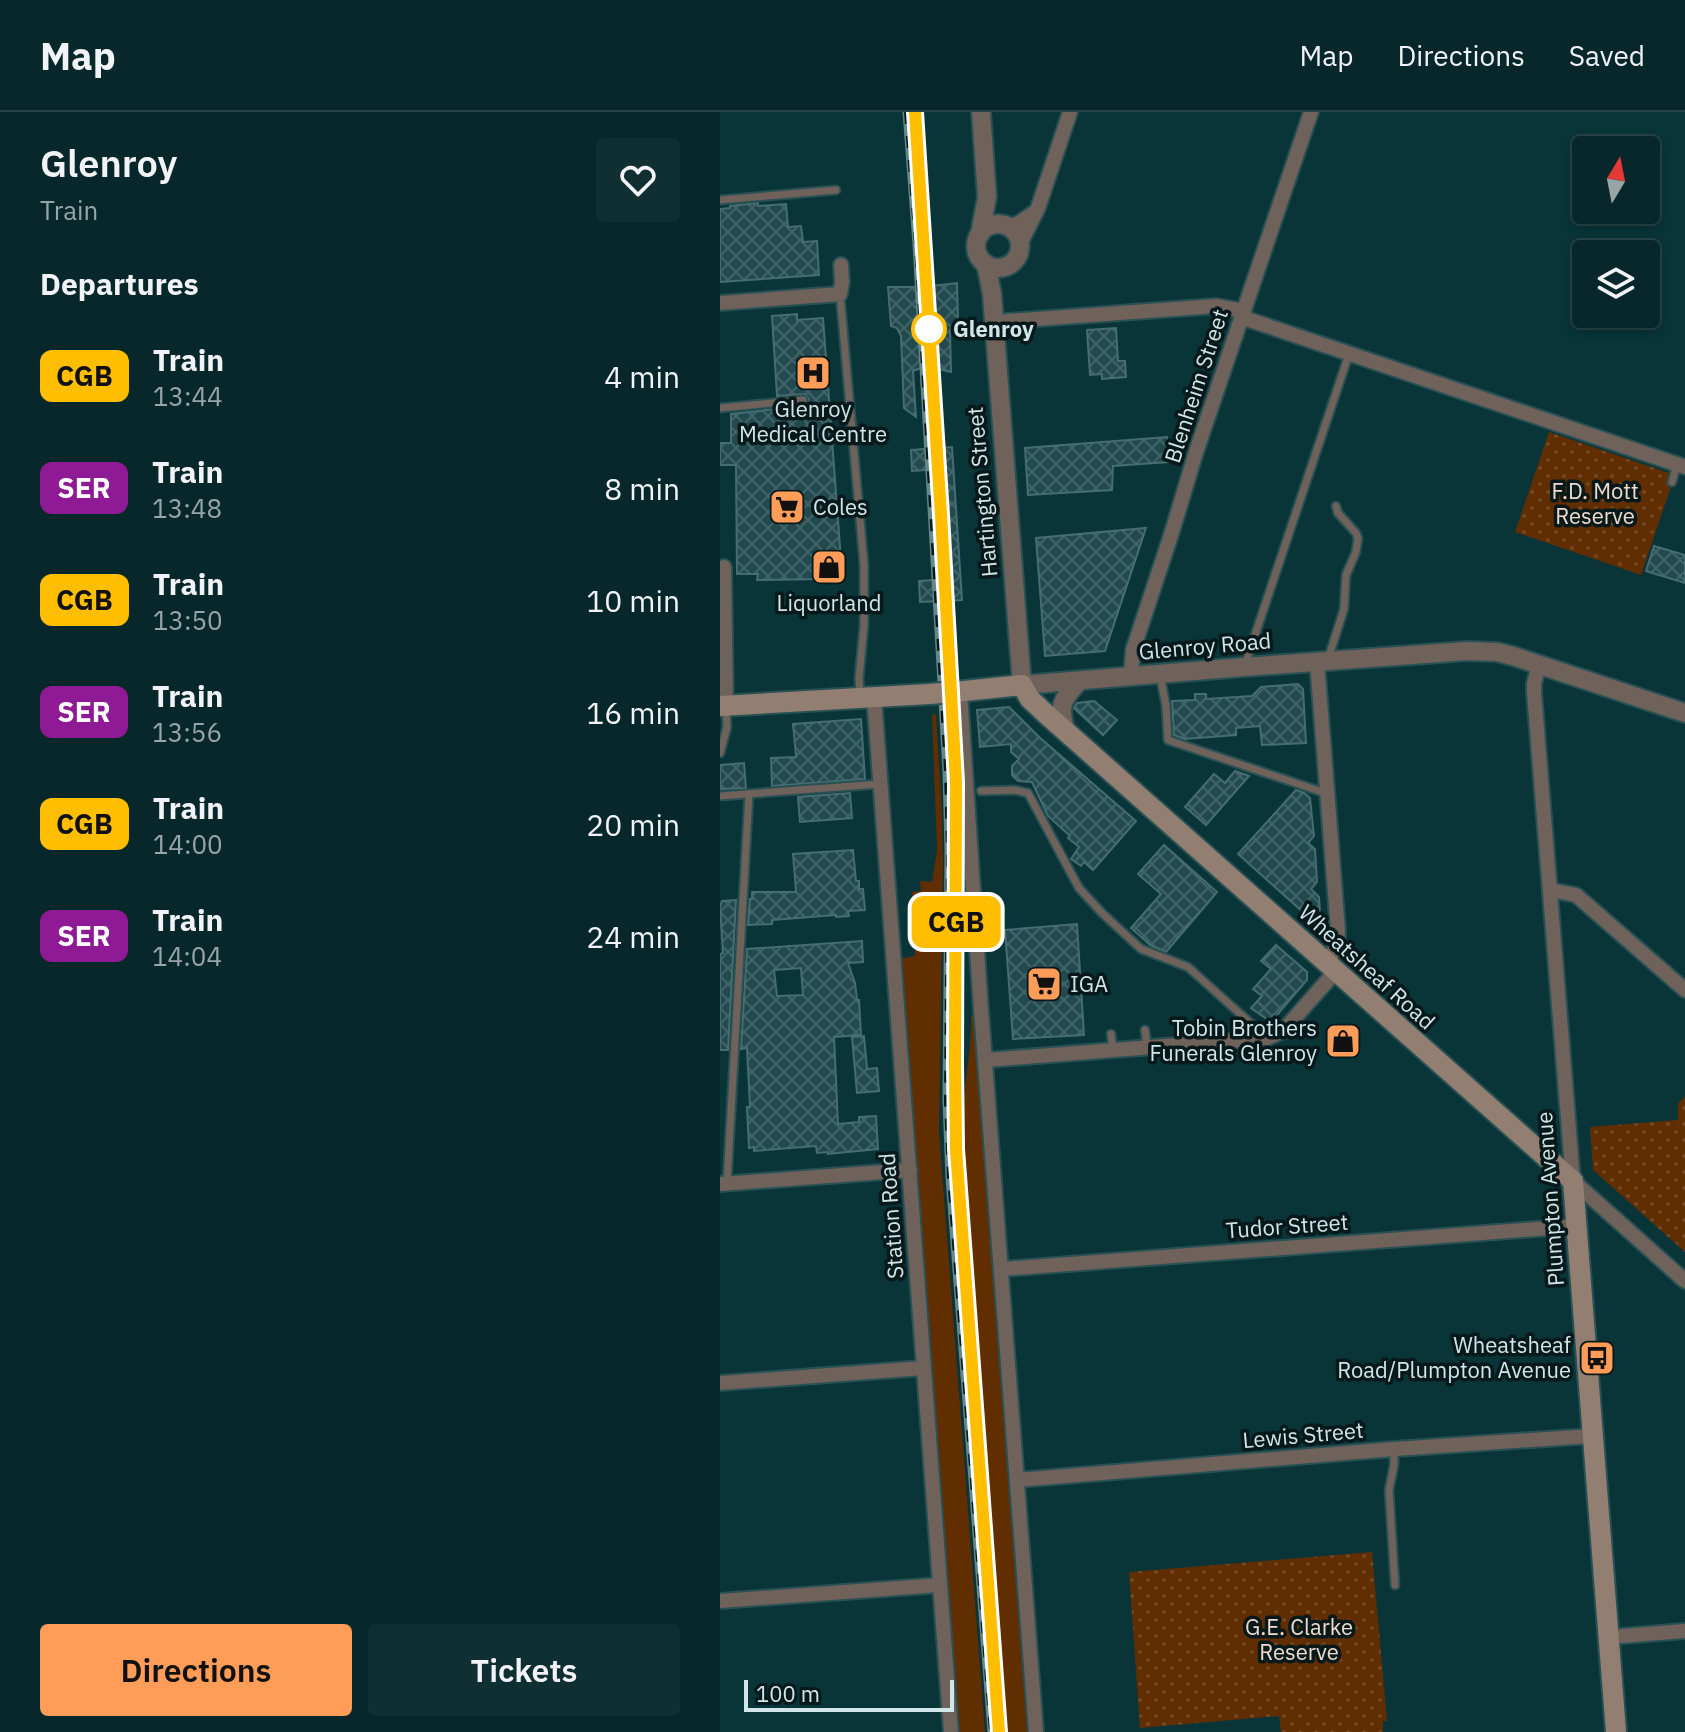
<!DOCTYPE html>
<html lang="en">
<head>
<meta charset="utf-8">
<style>
  :root { --surface:#07272a; --page:#102f32; --text:#f1f3f6; --muted:#98a5a8; --line:#284447; --accent:#fe9c58 }
  body { margin:0; font-family:"IBM Plex Sans",sans-serif; background:var(--page); color:var(--text); height:100vh; display:flex; flex-direction:column; font-size:30px; white-space:nowrap }
  * { box-sizing:border-box; margin:0 }
  p { font-size:26px; color:var(--muted) }
  .icon { flex:none; width:44px; height:44px; fill:none; stroke:currentColor; stroke-width:2; stroke-linecap:round; stroke-linejoin:round }
  .map { position:relative; flex:1; overflow:hidden }
  .drawer { display:flex; flex-direction:column; background:var(--surface); width:720px }
  .drawer>* { flex:none }
  .badge { padding:0 16px; border-radius:12px; font-size:28px; line-height:52px }
  .needle { width:52px; rotate:10deg }
  .buttons { position:absolute; left:852px; top:24px; display:grid; gap:16px }
  .buttons a { display:grid; place-items:center; width:88px; height:88px; border-radius:8px; background:var(--surface); box-shadow:0 4px 12px #0003,0 0 0 2px var(--line); font-size:40px }
  .scale { position:absolute; left:24px; bottom:20px; width:210px; box-sizing:border-box; padding-left:8px; border:4px solid #d1e6e9; border-top:0; font-size:22px; line-height:28px; white-space:nowrap; color:#d1e6e9; -webkit-text-stroke:6px #08191b; paint-order:stroke }
  .map>.badge { position:absolute; translate:-50% -50%; box-shadow:0 0 0 4px #fff }
  h2 { padding:0 40px; font-size:30px; line-height:72px }
  .round { display:grid; place-items:center; flex:none; width:84px; height:84px; border-radius:8px; background:var(--page) }
  .head { display:flex; align-items:center; justify-content:space-between; height:136px; padding:0 40px }
  h1 { font-size:38px; font-weight:600; line-height:60px }
  .button { display:flex; gap:16px; margin-top:auto; padding:16px 40px }
  .button a { flex:1; height:92px; border-radius:8px; background:var(--accent); color:#111; font-size:32px; font-weight:600; line-height:92px; text-align:center }
  .button a+a { background:var(--page); color:var(--text) }
  ul { padding:0; list-style:none }
  li { display:flex; align-items:center; gap:24px; height:112px; padding:0 40px }
  li div { flex:1 }
  li b { display:block; font-size:30px }
  li em { font-style:normal }
  li .badge { min-width:88px; font-weight:700; text-align:center }
  header { display:flex; align-items:center; gap:48px; box-sizing:border-box; height:112px; padding:0 40px; background:var(--surface); border-bottom:2px solid var(--line) }
  header strong { font-size:38px }
  nav { display:flex; gap:44px; margin-inline-start:auto; font-size:28px }
  main { display:flex; flex:1; min-height:0 }
  .map>svg:first-child { display:block }
  .green { fill:#612e02 }
  .park { fill:url(#park-dots) }
  .building { fill:url(#building-cross-hatch); stroke:#466e72; stroke-width:2; fill-rule:evenodd }
  .lines { fill:none; stroke-linecap:round; stroke-linejoin:round }
  .service-casing { stroke:#295054; stroke-width:11 }
  .minor-casing { stroke:#295054; stroke-width:18 }
  .tertiary-casing { stroke:#295054; stroke-width:22 }
  .secondary-casing { stroke:#295054; stroke-width:24 }
  .service { stroke:#6e625a; stroke-width:7 }
  .minor { stroke:#6e625a; stroke-width:14 }
  .tertiary { stroke:#6e625a; stroke-width:18 }
  .secondary { stroke:#937f72; stroke-width:20 }
  .rail-casing { stroke:#66878a; stroke-width:7 }
  .rail { stroke:#08191b; stroke-width:4; stroke-dasharray:12; stroke-linecap:butt }
  .secondary-bridge-casing { stroke:#295054; stroke-width:24; stroke-linecap:butt }
  .secondary-bridge { stroke:#937f72; stroke-width:20 }
  .line-casing { stroke:#fff; stroke-width:18 }
  .line { stroke:#ffbe00; stroke-width:12 }
  .stop-dot { fill:#fff; stroke:#ffbe00; stroke-width:4 }
  .labels { text-anchor:middle; stroke-width:7; stroke-linejoin:round; paint-order:stroke }
  .stop-label { font-size:22px; font-weight:bold; fill:#d1e6e9; stroke:#08191b; text-anchor:start }
  .street-label { font-size:22px; fill:#d1e6e9; stroke:#08191b }
  .poi-label { font-size:22px; fill:#d1e6e9; stroke:#08191b }
  .park-label { font-size:22px; fill:#f0dbce; stroke:#08191b }
</style>
</head>
<body>
<header>
<strong>Map</strong>
<nav><a>Map</a><a>Directions</a><a>Saved</a></nav>
</header>
<main>
<section class="drawer">
<div class="head"><div><h1>Glenroy</h1><p>Train</p></div><a class="round"><svg class="icon" aria-label="heart" viewBox="0 0 24 24"><path d="M12 20l-8-8c-3-5 5-10 8-4 3-6 11-1 8 4z"/></svg></a></div>
<h2>Departures</h2>
<ul>
<li><span class="badge" style="background:#ffbe00;color:#111">CGB</span><div><b>Train</b><p>13:44</p></div><em>4 min</em></li>
<li><span class="badge" style="background:#8f1a95;color:#fff">SER</span><div><b>Train</b><p>13:48</p></div><em>8 min</em></li>
<li><span class="badge" style="background:#ffbe00;color:#111">CGB</span><div><b>Train</b><p>13:50</p></div><em>10 min</em></li>
<li><span class="badge" style="background:#8f1a95;color:#fff">SER</span><div><b>Train</b><p>13:56</p></div><em>16 min</em></li>
<li><span class="badge" style="background:#ffbe00;color:#111">CGB</span><div><b>Train</b><p>14:00</p></div><em>20 min</em></li>
<li><span class="badge" style="background:#8f1a95;color:#fff">SER</span><div><b>Train</b><p>14:04</p></div><em>24 min</em></li>
</ul>
<div class="button"><a>Directions</a><a>Tickets</a></div>
</section>
<div class="map">
<svg width="965" height="1620" viewBox="0 0 965 1620">
  <defs>
    <pattern id="park-dots" width="8" height="8" patternUnits="userSpaceOnUse" patternTransform="scale(2)"><rect width="8" height="8" fill="#612e02"/><path d="M2 2h.1M6 6h.1" fill="none" stroke="#774c27" stroke-width="1.8" stroke-linecap="round"/></pattern>
    <pattern id="building-cross-hatch" width="8" height="8" patternUnits="userSpaceOnUse" patternTransform="scale(2)"><rect width="8" height="8" fill="#224a4e"/><path d="M0 0l8 8M0 8l8-8" fill="none" stroke="#416468"/></pattern>
  </defs>
  <rect width="100%" height="100%" fill="#093438"/>
  <g class="green">
    <polygon points="216,602 222,702 223,754 219,1020 265,1620 238,1620 179,847 195,844 192,780 201,779 200,769 212,770 217,738 212,603"/>
    <path d="M 251,903 L 256,903 L 309,1620 L 284,1620 L 279,1559 L 242,1024 C 241,983 252,944 251,903 Z"/>
  </g>
  <g class="park">
    <polygon points="829,320 955,363 921,463 795,420"/>
    <polygon points="965,984 965,1140 873,1058 870,1015 958,1008 958,992"/>
    <polygon points="652,1440 667,1609 663,1609 663,1620 561,1620 559,1604 420,1616 409,1460"/>
  </g>
  <g class="building">
    <polygon points="38,91 38,94 66,92 68,115 81,114 83,130 97,129 99,163 0,170 0,97 10,96 10,94"/>
    <polygon points="237,171 238,209 232,213 230,218 231,260 206,254 193,259 196,305 184,296 181,224 177,216 171,214 168,175 201,175"/>
    <polygon points="77,202 77,208 103,206 122,462 101,462 101,467 37,468 38,462 17,462 16,353 0,353 0,331 11,331 11,302 84,294 88,291 89,287 85,282 57,284 52,204"/>
    <polygon points="396,216 398,249 405,249 406,265 382,267 382,262 370,263 367,218"/>
    <polygon points="447,325 449,350 393,354 392,378 308,383 305,336"/>
    <polygon points="232,335 242,488 200,490 199,469 230,467 223,357 192,359 191,338"/>
    <polygon points="426,416 385,539 325,544 316,426"/>
    <polygon points="934,434 965,443 965,471 926,459"/>
    <polygon points="578,572 583,577 586,631 542,633 540,614 516,616 516,623 464,627 454,623 452,589 475,588 475,582 486,582 486,587 532,584 541,575"/>
    <polygon points="374,589 397,608 383,623 354,596 357,591"/>
    <polygon points="289,595 319,625 416,709 373,758 364,750 361,754 351,747 359,735 348,726 350,724 328,704 312,670 298,669 292,663 292,654 299,647 291,640 291,632 260,635 257,598"/>
    <polygon points="141,607 145,667 52,674 51,646 76,645 73,612"/>
    <polygon points="24,651 26,676 0,677 0,653"/>
    <polygon points="515,659 529,664 486,713 465,695 494,662 505,671"/>
    <polygon points="576,678 584,681 590,686 594,724 588,731 595,737 597,770 591,777 599,785 600,802 593,809 518,742"/>
    <polygon points="130,681 132,706 80,710 78,685"/>
    <polygon points="444,733 497,780 446,840 430,833 411,816 441,782 418,762"/>
    <polygon points="133,738 136,769 139,769 139,777 143,777 145,798 128,799 129,804 116,805 116,803 52,808 52,812 28,813 30,787 32,787 32,780 76,780 73,742"/>
    <polygon points="16,788 8,938 0,938 0,842 3,841 0,795 2,789"/>
    <polygon points="357,812 364,923 293,927 285,818"/>
    <path d="M 142,829 L 143,850 L 128,851 L 135,871 L 137,888 L 139,888 L 141,923 L 114,925 L 118,1012 L 139,1010 L 139,1005 L 156,1004 L 158,1037 L 108,1042 L 108,1040 L 97,1041 L 96,1034 L 34,1039 L 34,1035 L 29,1036 L 27,995 L 30,995 L 27,936 L 21,937 L 27,837 ZM 81,856 L 83,883 L 57,884 L 54,858 Z"/>
    <polygon points="556,833 587,860 587,868 551,910 531,896 542,884 533,877 551,857 541,849"/>
    <polygon points="144,924 147,957 157,956 159,979 137,981 132,925"/>
  </g>
  <g class="lines">
    <defs>
      <g id="service">
        <polyline points="0,88 116,78"/>
        <polyline points="120,182 144,453 144,513 139,566 140,582"/>
        <polyline points="0,296 83,288"/>
        <polyline points="952,370 957,352"/>
        <polyline points="608,547 624,497 626,463 636,440 638,426 636,421 618,401 616,394"/>
        <polyline points="525,553 629,242"/>
        <polyline points="440,563 446,594 448,628 608,682"/>
        <polyline points="0,641 7,615 6,596"/>
        <polyline points="261,679 295,678 308,681 359,776 382,801 421,837 468,855 546,925"/>
        <polyline points="0,684 160,672"/>
        <polyline points="493,913 495,930"/>
        <polyline points="459,916 460,933"/>
        <polyline points="425,918 427,935"/>
        <polyline points="391,922 393,938"/>
        <polyline points="7,1071 29,682"/>
        <polyline points="674,1337 674,1353 669,1378 675,1473"/>
      </g>
      <g id="minor">
        <polyline points="288,115 299,111 315,100"/>
        <polyline points="300,132 318,96 350,0"/>
        <polyline points="0,191 120,182 122,170 121,153"/>
        <polyline points="521,205 965,355"/>
        <polyline points="274,210 496,194 524,199"/>
        <polyline points="4,455 6,594"/>
        <path d="M 597,550 L 618,819 C 618,832 614,840 607,851"/>
        <polyline points="819,552 814,572 814,580 853,1069 965,1169"/>
        <polyline points="411,564 413,538 452,420 476,340 591,0"/>
        <polyline points="240,580 261,898 316,1620"/>
        <polyline points="154,585 231,1620"/>
        <polyline points="831,778 856,783 965,878"/>
        <polyline points="266,948 547,926 563,919 616,859"/>
        <polyline points="0,1072 190,1058"/>
        <polyline points="282,1157 856,1114"/>
        <polyline points="0,1271 203,1256"/>
        <polyline points="297,1368 674,1337 872,1324"/>
        <polyline points="0,1489 220,1473"/>
        <polyline points="888,1525 965,1519"/>
      </g>
      <g id="tertiary">
        <circle cx="278" cy="134" r="22"/>
        <polyline points="260,122 267,85 261,0"/>
        <polyline points="266,152 272,182 302,573 524,555 747,539 777,540 793,544 965,601"/>
        <path d="M 346,620 C 338,593 341,589 359,569"/>
      </g>
      <g id="secondary">
        <polyline points="235,580 302,573 310,587 325,601 853,1069 896,1620"/>
        <polyline points="0,594 209,582"/>
      </g>
    </defs>
    <use href="#service" class="service-casing"/>
    <use href="#minor" class="minor-casing"/>
    <use href="#tertiary" class="tertiary-casing"/>
    <use href="#secondary" class="secondary-casing"/>
    <use href="#service" class="service"/>
    <use href="#minor" class="minor"/>
    <use href="#tertiary" class="tertiary"/>
    <use href="#secondary" class="secondary"/>
    <defs>
      <polyline id="rail" points="186,0 196,132 226,659 228,739 226,989 229,1065 271,1620"/>
    </defs>
    <use href="#rail" class="rail-casing"/>
    <use href="#rail" class="rail"/>
    <defs>
      <polyline id="secondary-bridge" points="209,582 235,580"/>
    </defs>
    <use href="#secondary-bridge" class="secondary-bridge-casing"/>
    <use href="#secondary-bridge" class="secondary-bridge"/>
  </g>
  <g class="lines">
    <defs>
      <polyline id="line" points="195,0 221,403 236,670 235,952 236,1037 279,1620"/>
    </defs>
    <use href="#line" class="line-casing"/>
    <use href="#line" class="line"/>
  </g>
  <defs>
    <symbol id="hospital-square" viewBox="-11 -11 22 22"><rect x="-9" y="-9" width="18" height="18" rx="4" fill="#fe9c58" stroke="#08191b"/><path d="M-5-5h3v3.5h4V-5h3V5h-3V1.5h-4V5h-3Z" fill="#111"/></symbol>
    <symbol id="supermarket-square" viewBox="-11 -11 22 22"><rect x="-9" y="-9" width="18" height="18" rx="4" fill="#fe9c58" stroke="#08191b"/><path d="M-6-5.5h2.5l.6 2H6L4.5 2H-2.5L-4.4-4H-6ZM-1.5 3.2a1.3 1.3 0 1 0 .1 0ZM3 3.2a1.3 1.3 0 1 0 .1 0Z" fill="#111"/></symbol>
    <symbol id="shop-square" viewBox="-11 -11 22 22"><rect x="-9" y="-9" width="18" height="18" rx="4" fill="#fe9c58" stroke="#08191b"/><path d="M-5-2.5h2.3a2.7 3.5 0 0 1 5.4 0H5L5.5 6h-11ZM-1.5-2.5h3a1.5 2.3 0 0 0-3 0Z" fill="#111"/></symbol>
    <symbol id="bus-square" viewBox="-11 -11 22 22"><rect x="-9" y="-9" width="18" height="18" rx="4" fill="#fe9c58" stroke="#08191b"/><path d="M-5-6H5V4H4V6H2V4H-2V6H-4V4H-5ZM-3.5-4V0h7V-4ZM-3.5 1.2v1.5H-2V1.2ZM2 1.2v1.5H3.5V1.2Z" fill="#111"/></symbol>
  </defs>
  <g fill-rule="evenodd">
    <use href="#hospital-square" x="73" y="241" width="40" height="40"/>
    <use href="#supermarket-square" x="47" y="375" width="40" height="40"/>
    <use href="#shop-square" x="89" y="435" width="40" height="40"/>
    <use href="#supermarket-square" x="304" y="852" width="40" height="40"/>
    <use href="#shop-square" x="603" y="909" width="40" height="40"/>
    <use href="#bus-square" x="857" y="1226" width="40" height="40"/>
  </g>
  <circle class="stop-dot" cx="209" cy="217" r="16"/>
  <g class="labels">
    <g class="stop-label">
      <text x="233" y="225">Glenroy</text>
    </g>
    <g class="street-label">
      <text transform="translate(476 274) rotate(-72)" y="8">Blenheim Street</text>
      <text transform="translate(262 380) rotate(-95)" y="8">Hartington Street</text>
      <text transform="translate(485 534) rotate(-5)" y="8">Glenroy Road</text>
      <text transform="translate(647 855) rotate(42)" y="8">Wheatsheaf Road</text>
      <text transform="translate(830 1087) rotate(-94)" y="8">Plumpton Avenue</text>
      <text transform="translate(171 1104) rotate(-94)" y="8">Station Road</text>
      <text transform="translate(567 1114) rotate(-4)" y="8">Tudor Street</text>
      <text transform="translate(583 1323) rotate(-5)" y="8">Lewis Street</text>
    </g>
    <g class="poi-label">
      <text x="93" y="305">Glenroy<tspan x="93" dy="25">Medical Centre</tspan></text>
      <text x="93" y="403" text-anchor="start">Coles</text>
      <text x="109" y="499">Liquorland</text>
      <text x="350" y="880" text-anchor="start">IGA</text>
      <text x="597" y="924" text-anchor="end">Tobin Brothers<tspan x="597" dy="25">Funerals Glenroy</tspan></text>
      <text x="851" y="1241" text-anchor="end">Wheatsheaf<tspan x="851" dy="25">Road/Plumpton Avenue</tspan></text>
    </g>
    <g class="park-label">
      <text x="875" y="387">F.D. Mott<tspan x="875" dy="25">Reserve</tspan></text>
      <text x="579" y="1523">G.E. Clarke<tspan x="579" dy="25">Reserve</tspan></text>
    </g>
  </g>
</svg>
<div class="buttons">
<a><svg class="needle" viewBox="-14 -14 28 28"><path d="M0-13l5 13h-10z" fill="#e53935"/><path d="M0 13l5-13h-10z" fill="#98a5a8"/></svg></a>
<a><svg class="icon" aria-label="layers" viewBox="0 0 24 24"><path d="M12 4l9 5-9 5-9-5zM3 14l9 5 9-5"/></svg></a>
</div>
<div class="scale">100 m</div>
<b class="badge" style="left:236px;top:810px;background:#ffbe00;color:#111">CGB</b>
</div>
</main>
</body>
</html>
